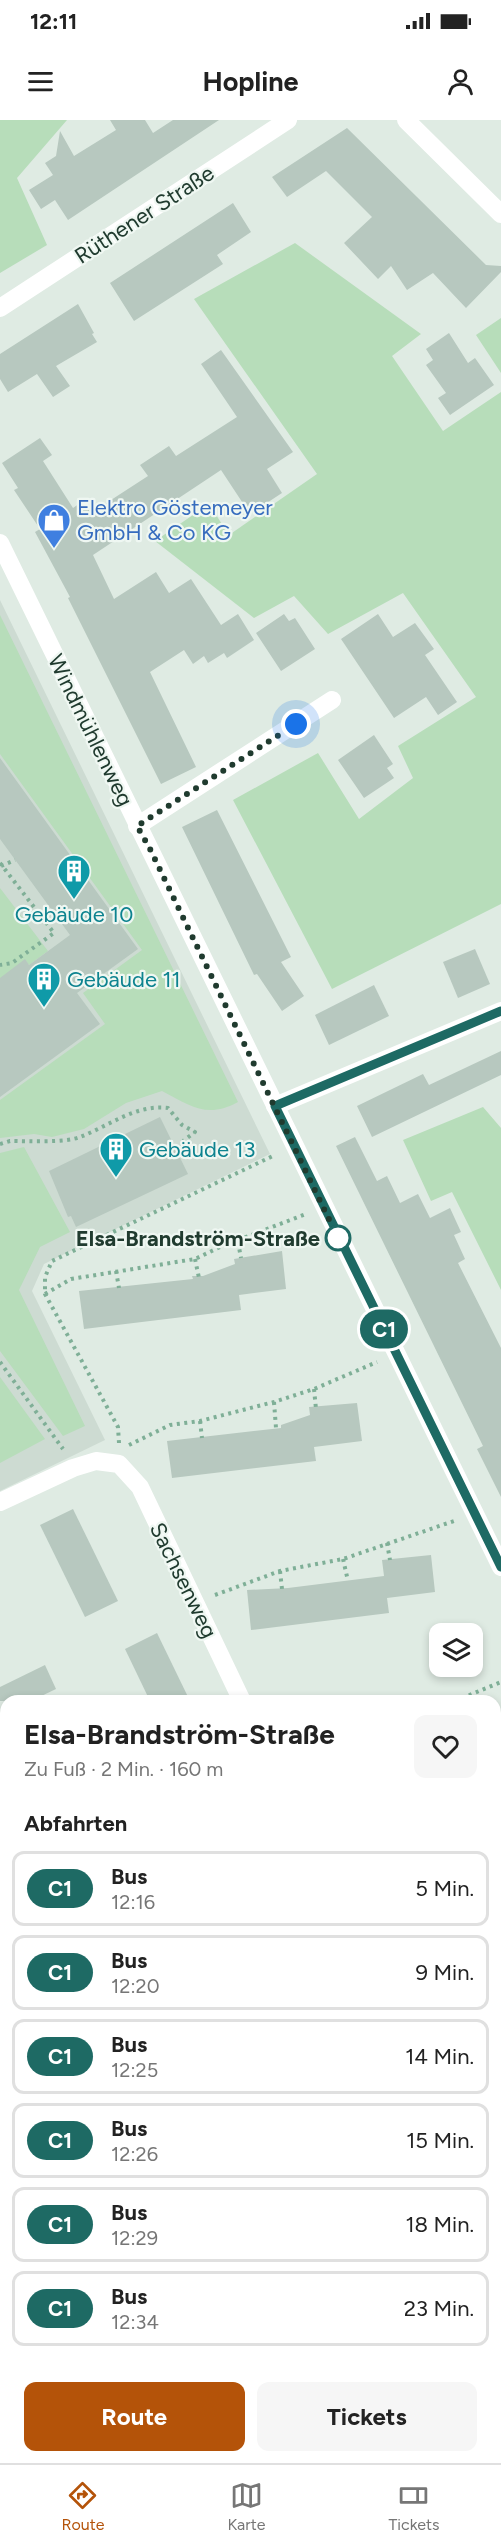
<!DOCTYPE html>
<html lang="de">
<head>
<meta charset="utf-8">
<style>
  :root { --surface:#fff; --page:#f6f6f6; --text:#222; --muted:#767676; --line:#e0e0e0; --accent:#b45309 }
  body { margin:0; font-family:Figtree,sans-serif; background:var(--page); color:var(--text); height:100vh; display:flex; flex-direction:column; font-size:22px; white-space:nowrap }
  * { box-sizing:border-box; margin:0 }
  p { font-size:20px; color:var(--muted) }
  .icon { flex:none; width:33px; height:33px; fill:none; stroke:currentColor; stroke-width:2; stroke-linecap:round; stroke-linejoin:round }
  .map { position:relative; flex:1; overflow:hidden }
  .side { position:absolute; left:0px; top:1575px; width:501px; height:768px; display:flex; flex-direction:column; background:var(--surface); border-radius:18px 18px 0 0; box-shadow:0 3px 9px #0003 }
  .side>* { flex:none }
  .badge { padding:0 12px; border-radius:20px; font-size:21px; line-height:39px }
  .fabs { position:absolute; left:429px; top:1503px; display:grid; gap:12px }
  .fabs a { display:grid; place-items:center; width:54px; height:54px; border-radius:12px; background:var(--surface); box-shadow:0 3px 9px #0003; font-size:30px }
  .you { position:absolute; width:30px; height:30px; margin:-15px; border:4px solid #fff; border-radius:50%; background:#1a73e8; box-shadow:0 0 0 9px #1a73e833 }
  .map>.badge { position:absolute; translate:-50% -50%; box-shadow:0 0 0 3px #fff }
  h2 { padding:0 24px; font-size:22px; line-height:54px }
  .round { display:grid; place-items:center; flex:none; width:63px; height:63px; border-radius:12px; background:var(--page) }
  .summary { display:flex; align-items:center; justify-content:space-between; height:102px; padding:0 24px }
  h1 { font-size:28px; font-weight:700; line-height:45px }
  .action { display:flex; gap:12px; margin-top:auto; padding:12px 24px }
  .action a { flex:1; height:69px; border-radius:12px; background:var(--accent); color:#fff; font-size:24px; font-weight:700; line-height:69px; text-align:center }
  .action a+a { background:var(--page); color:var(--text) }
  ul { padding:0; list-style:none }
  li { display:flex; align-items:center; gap:18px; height:75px; margin:0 12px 9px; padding:0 12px; border:3px solid var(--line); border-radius:12px }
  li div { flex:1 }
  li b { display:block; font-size:22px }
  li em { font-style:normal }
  li .badge { min-width:66px; font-weight:700; text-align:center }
  .status { display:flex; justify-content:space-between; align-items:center; height:42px; padding:0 30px; background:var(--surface); direction:ltr }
  .status svg { height:16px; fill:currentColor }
  header { display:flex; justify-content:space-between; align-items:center; height:78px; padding:0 24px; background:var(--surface); font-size:27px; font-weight:700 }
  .tabs { display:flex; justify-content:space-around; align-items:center; height:84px; border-top:2px solid var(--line); background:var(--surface); font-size:16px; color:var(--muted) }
  .tabs a { display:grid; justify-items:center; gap:3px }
  .tabs .selected { color:var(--accent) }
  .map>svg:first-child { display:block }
  .built { fill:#cddbd2 }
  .green { fill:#b7ddba }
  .building { fill:#b7c8bf }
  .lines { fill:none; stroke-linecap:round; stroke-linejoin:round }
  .path { stroke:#7faf97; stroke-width:4; stroke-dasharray:3 4.5; stroke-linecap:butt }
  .service { stroke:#fff; stroke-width:10 }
  .minor { stroke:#fff; stroke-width:18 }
  .line-casing { stroke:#fff; stroke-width:14 }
  .line { stroke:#1e6a64; stroke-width:9 }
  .walk { stroke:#203b2f; stroke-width:6; stroke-dasharray:0 10.8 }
  .stop-dot { fill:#fff; stroke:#1e6a64; stroke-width:3 }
  .labels { text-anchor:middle; stroke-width:4.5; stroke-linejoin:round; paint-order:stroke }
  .street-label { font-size:22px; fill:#203b2f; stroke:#eff7f2 }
  .shop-label { font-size:22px; fill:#366cbe; stroke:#eff7f2; text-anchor:start }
  .culture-label { font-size:22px; fill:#0d838f; stroke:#eff7f2; text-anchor:start }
  .stop-label { font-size:22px; font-weight:bold; fill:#203b2f; stroke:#eff7f2; text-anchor:end }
</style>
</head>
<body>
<div class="status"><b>12:11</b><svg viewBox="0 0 49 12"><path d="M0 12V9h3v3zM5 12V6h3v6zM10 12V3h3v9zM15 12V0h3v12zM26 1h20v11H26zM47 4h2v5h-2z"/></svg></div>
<header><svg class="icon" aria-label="menu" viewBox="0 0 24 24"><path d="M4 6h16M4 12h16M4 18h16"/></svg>Hopline<svg class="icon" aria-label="person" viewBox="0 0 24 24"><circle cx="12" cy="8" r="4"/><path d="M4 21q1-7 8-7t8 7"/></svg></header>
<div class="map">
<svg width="501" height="2343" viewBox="0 0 501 2343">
  <rect width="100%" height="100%" fill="#dfebe3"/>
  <g class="built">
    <polygon points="0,480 270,1034 44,1144 32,1171 105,1320 0,1371"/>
    <polygon points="219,2337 398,2337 401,2343 207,2343"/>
  </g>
  <g class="green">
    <polygon points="0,0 67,0 17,58 47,125 0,153"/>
    <polygon points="295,123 421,214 392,236 443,311 501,272 501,784 332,869 233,680 318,633 359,699 413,658 398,626 476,577 403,473 328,514 294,476 254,498 155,421 209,384 229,415 317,354 194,179"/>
    <polygon points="501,198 501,253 476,215"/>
    <path d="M 0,495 L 238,982 C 207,999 191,986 162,971 L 126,983 L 84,1009 L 52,1017 L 34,1014 L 0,1018 L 0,980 L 105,904 L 83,873 L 142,830 L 0,634 Z"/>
    <polygon points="0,768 48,831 29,845 25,840 0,859"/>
    <polygon points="483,987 501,1008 501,1170 452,1072 431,1081 403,1020"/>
    <polygon points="24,1027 70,1112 40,1127 19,1170 85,1306 63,1316 0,1231 0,1033"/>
    <polygon points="0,1257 45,1319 0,1343"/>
  </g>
  <g class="building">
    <polygon points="110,0 145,0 153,13 173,0 219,0 68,100 55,80 41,89 29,70 53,55 45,43 56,36 60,11 74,36 116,10"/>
    <polygon points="347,8 486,145 501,146 501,152 466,188 433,153 407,170 391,146 378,159 344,123 372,97 326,51 287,77 272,57"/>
    <polygon points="233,83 251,112 217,135 223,144 134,201 110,163"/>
    <polygon points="78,184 94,213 92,214 97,222 56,246 70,266 53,277 37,254 8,272 0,259 0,234"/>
    <polygon points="449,213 468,243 475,238 494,265 450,295 438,278 446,273 426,245 433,240 426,229"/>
    <polygon points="221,230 293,332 267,349 282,373 250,394 221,350 93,435 114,479 156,452 169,473 191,459 221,505 238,494 254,520 227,538 224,533 208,543 204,536 193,544 184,530 150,552 196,647 161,664 68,478 70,477 35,412 40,409 14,370 18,368 2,343 40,318 52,335 43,341 73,388 83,381 91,393 148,356 140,345 169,326 176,336 237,297 201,244"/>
    <polygon points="284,494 289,501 295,498 315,529 281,551 256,513"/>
    <polygon points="378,494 393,517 415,503 434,529 425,535 457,582 438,595 426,577 394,598 341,519"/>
    <polygon points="374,615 393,644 387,648 394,658 364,678 338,640"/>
    <polygon points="0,638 138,829 77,873 100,904 0,977 0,858 25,839 29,845 70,815 0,719"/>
    <polygon points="217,690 291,837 281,842 304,876 282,891 257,854 254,855 182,707"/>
    <polygon points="475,829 490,864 458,878 443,842"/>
    <polygon points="374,865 389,896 329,925 315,895"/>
    <polygon points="501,931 501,955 372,1017 357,986 423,954 429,965"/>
    <polygon points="160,997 188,1054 76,1107 71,1096 68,1097 49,1051"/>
    <polygon points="355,1017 377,1061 387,1056 400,1083 418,1074 430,1098 450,1088 461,1112 454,1115 465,1139 458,1143 501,1228 501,1377 477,1329 483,1326 336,1026"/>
    <polygon points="282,1131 286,1169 239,1175 241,1190 84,1209 79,1171 193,1159 192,1156 203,1156 235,1144 234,1139"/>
    <polygon points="357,1283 362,1321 314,1327 316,1341 172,1358 167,1321 281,1308 281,1305 310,1295 309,1287"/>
    <polygon points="73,1389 118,1481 85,1497 40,1405"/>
    <polygon points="431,1435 435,1472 387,1478 389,1493 251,1510 247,1470 288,1468 384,1456 382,1440"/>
    <polygon points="157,1513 190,1581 150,1581 125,1529"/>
    <polygon points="45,1545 56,1569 31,1581 0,1581 0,1567"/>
  </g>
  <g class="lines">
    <g class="path">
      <polyline points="0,743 54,813 12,843 0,845"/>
      <polyline points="1,746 15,740"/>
      <path d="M 0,1024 L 10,1021 C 28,1021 65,1023 80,1017 C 109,1006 136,984 168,988 L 182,1005 L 195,1012 L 183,1021"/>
      <polyline points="238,1122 241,1138"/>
      <polyline points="195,1139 199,1158"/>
      <polyline points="116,1151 119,1168"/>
      <polyline points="45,1174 71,1159 195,1139 220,1127 306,1094"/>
      <polyline points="0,1242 63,1329"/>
      <polyline points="314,1269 316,1289"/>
      <polyline points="274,1282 276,1308"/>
      <polyline points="200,1301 202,1318"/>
      <polyline points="119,1323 118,1307 45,1174 45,1157 52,1141 275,1035"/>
      <polyline points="129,1325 170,1305 200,1301 274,1282 314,1269 377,1242"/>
      <polyline points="387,1423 390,1440"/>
      <polyline points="343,1439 348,1461"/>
      <polyline points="280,1451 282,1469"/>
      <polyline points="215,1475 280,1451 343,1439 454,1401"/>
      <polyline points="455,1581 501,1562"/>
      <polyline points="495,1751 501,1748"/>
      <polyline points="495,1759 496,1767"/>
      <polyline points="495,2206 501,2203"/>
    </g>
    <g class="service">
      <polyline points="495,2317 495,2316"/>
      <polyline points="418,2337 421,2343"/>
      <polyline points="440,2343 452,2337"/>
    </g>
    <g class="minor">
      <polyline points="406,0 501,94"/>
      <polyline points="0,188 288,0"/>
      <polyline points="0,423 501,1447"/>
      <polyline points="137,706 332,580"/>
      <polyline points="275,986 501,891"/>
      <polyline points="0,1382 73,1348 96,1341 119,1344 140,1367 242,1581"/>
      <polyline points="0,1897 6,1920"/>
      <polyline points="495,2043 501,2040"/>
      <polyline points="0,2275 6,2272"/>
    </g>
  </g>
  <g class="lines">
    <defs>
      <polyline id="line" points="501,891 275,986 501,1447"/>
    </defs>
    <use href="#line" class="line-casing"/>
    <use href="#line" class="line"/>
    <polyline class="walk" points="296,604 137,706 149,727 338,1118"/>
  </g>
  <defs>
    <symbol id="shop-pin" viewBox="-11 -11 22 30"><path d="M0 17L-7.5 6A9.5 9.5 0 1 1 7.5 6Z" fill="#3f7fe0" stroke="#eff7f2"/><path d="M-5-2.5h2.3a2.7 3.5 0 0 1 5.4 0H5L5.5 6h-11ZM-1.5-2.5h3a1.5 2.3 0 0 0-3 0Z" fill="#fff"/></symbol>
    <symbol id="building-pin" viewBox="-11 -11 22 30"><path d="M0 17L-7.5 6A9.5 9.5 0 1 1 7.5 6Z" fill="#0f9aa8" stroke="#eff7f2"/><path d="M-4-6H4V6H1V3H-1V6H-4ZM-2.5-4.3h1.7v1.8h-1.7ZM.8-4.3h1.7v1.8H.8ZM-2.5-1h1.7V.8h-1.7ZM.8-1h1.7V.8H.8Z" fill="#fff"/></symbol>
  </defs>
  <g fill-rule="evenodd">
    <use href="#shop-pin" x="35" y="381" width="38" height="52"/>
    <use href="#building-pin" x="55" y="732" width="38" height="52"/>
    <use href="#building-pin" x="25" y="840" width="38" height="52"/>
    <use href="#building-pin" x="97" y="1010" width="38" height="52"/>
  </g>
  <circle class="stop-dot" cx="338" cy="1118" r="12"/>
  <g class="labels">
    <g class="street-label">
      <text transform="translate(144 94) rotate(-33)" y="8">Rüthener Straße</text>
      <text transform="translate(91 610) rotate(64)" y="8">Windmühlenweg</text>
      <text transform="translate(184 1460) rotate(64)" y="8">Sachsenweg</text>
    </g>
    <g class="shop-label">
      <text x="77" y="395">Elektro Göstemeyer<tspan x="77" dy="25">GmbH &amp; Co KG</tspan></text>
    </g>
    <g class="culture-label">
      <text x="74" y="802" text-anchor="middle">Gebäude 10</text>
      <text x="67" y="867">Gebäude 11</text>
      <text x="139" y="1037">Gebäude 13</text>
    </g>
    <g class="stop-label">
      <text x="320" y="1126">Elsa-Brandström-Straße</text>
    </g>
  </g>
</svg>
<div class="fabs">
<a><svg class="icon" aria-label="layers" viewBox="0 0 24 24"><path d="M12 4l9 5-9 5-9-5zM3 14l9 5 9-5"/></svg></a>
</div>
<div class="you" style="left:296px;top:604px"></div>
<b class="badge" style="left:384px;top:1209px;background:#1e6a64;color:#fff">C1</b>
<section class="side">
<div class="summary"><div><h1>Elsa-Brandström-Straße</h1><p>Zu Fuß · 2 Min. · 160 m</p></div><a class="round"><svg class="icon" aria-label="heart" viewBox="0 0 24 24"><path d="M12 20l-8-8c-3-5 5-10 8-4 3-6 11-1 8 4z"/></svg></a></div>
<h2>Abfahrten</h2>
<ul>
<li><span class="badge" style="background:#1e6a64;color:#fff">C1</span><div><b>Bus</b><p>12:16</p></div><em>5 Min.</em></li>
<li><span class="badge" style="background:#1e6a64;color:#fff">C1</span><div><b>Bus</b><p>12:20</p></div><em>9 Min.</em></li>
<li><span class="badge" style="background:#1e6a64;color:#fff">C1</span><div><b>Bus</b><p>12:25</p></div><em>14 Min.</em></li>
<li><span class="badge" style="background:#1e6a64;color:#fff">C1</span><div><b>Bus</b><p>12:26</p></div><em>15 Min.</em></li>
<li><span class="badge" style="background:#1e6a64;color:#fff">C1</span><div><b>Bus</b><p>12:29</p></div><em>18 Min.</em></li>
<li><span class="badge" style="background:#1e6a64;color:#fff">C1</span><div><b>Bus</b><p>12:34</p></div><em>23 Min.</em></li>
</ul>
<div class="action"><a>Route</a><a>Tickets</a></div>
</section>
</div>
<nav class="tabs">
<a class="selected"><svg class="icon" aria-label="directions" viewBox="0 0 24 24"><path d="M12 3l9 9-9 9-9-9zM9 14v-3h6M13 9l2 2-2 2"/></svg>Route</a>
<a><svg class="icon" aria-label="map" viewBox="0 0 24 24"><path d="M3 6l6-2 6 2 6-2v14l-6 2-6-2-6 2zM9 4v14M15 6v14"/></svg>Karte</a>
<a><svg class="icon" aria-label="tickets" viewBox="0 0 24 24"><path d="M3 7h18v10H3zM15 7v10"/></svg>Tickets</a>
</nav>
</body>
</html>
